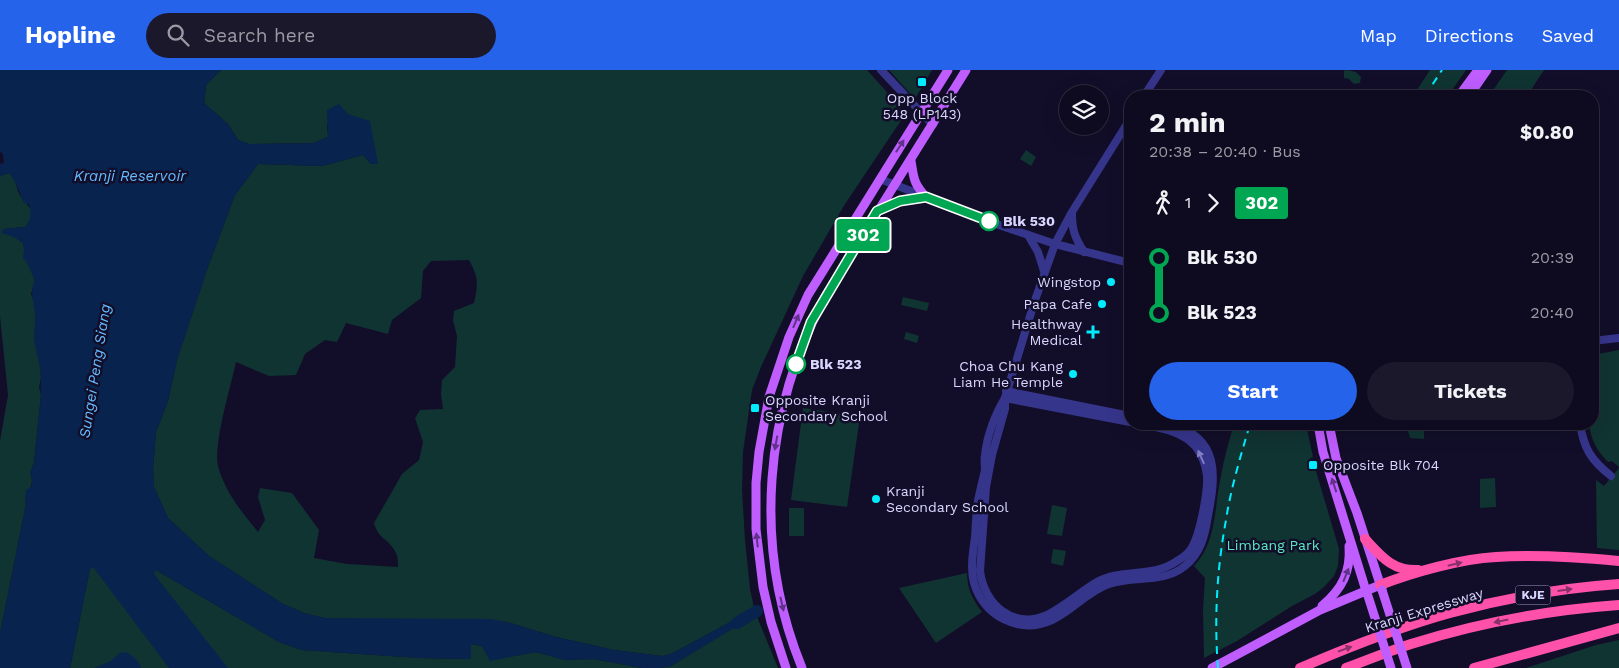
<!DOCTYPE html>
<html lang="en">
<head>
<meta charset="utf-8">
<style>
  :root { --surface:#0e0a1f; --page:#1c182c; --text:#f1f3f6; --muted:#9b9aa4; --line:#2e2b3d; --accent:#2563eb }
  body { margin:0; font-family:"Work Sans",sans-serif; background:var(--page); color:var(--text); height:100vh; display:flex; flex-direction:column; font-size:19px; white-space:nowrap }
  * { box-sizing:border-box; margin:0 }
  p { font-size:16px; color:var(--muted) }
  .icon { flex:none; width:28px; height:28px; fill:none; stroke:currentColor; stroke-width:2; stroke-linecap:round; stroke-linejoin:round }
  .map { position:relative; flex:1; overflow:hidden }
  .details { position:absolute; left:1124px; top:20px; width:475px; height:340px; display:flex; flex-direction:column; background:var(--surface); border-radius:20px; box-shadow:0 5px 20px #0002,0 0 0 1px var(--line) }
  .details>* { flex:none }
  .badge { padding:0 10px; border-radius:4px; font-size:18px; line-height:32px }
  .fabs { position:absolute; left:1059px; top:15px; display:grid; gap:10px }
  .fabs a { display:grid; place-items:center; width:50px; height:50px; border-radius:50%; background:var(--surface); box-shadow:0 5px 20px #0002,0 0 0 1px var(--line); font-size:25px }
  .map>.badge { position:absolute; translate:-50% -50%; box-shadow:0 0 0 2px #fff }
  .legs { display:flex; align-items:center; gap:8px; height:55px; padding:0 25px; font-size:16px }
  .legs p { margin-inline-start:auto }
  .headline { display:flex; align-items:center; justify-content:space-between; height:85px; padding:0 25px }
  h1 { font-size:28px; font-weight:700; line-height:38px }
  .primary-button { display:flex; gap:10px; margin-top:auto; padding:10px 25px }
  .primary-button a { flex:1; height:58px; border-radius:30px; background:var(--accent); color:#fff; font-size:20px; font-weight:700; line-height:58px; text-align:center }
  .primary-button a+a { background:var(--page); color:var(--text) }
  ul { padding:0 25px; list-style:none }
  li { display:flex; align-items:center; gap:18px; height:55px; font-size:19px }
  li i { display:grid; place-items:center; width:8px; height:100%; margin:0 6px; background:currentColor }
  li i::after { content:''; width:12px; height:12px; margin:-6px; border:4px solid; border-radius:50%; background:var(--surface) }
  li p { margin-inline-start:auto }
  li:first-child i { background:linear-gradient(#0000 50%,currentColor 0) }
  li:last-child i { background:linear-gradient(currentColor 50%,#0000 0) }
  header { display:flex; align-items:center; gap:30px; box-sizing:border-box; height:70px; padding:0 25px; background:var(--accent); color:#fff }
  header strong { font-size:24px }
  nav { display:flex; gap:28px; margin-inline-start:auto; font-size:18px }
  .search { width:350px; height:45px; background:var(--page); display:flex; align-items:center; gap:12px; box-sizing:border-box; padding:0 18px; border-radius:28px; color:var(--muted); font-size:19px }
  .map>svg:first-child { display:block }
  .green { fill:#103432; fill-rule:evenodd }
  .water { fill:#08244e }
  .lines { fill:none; stroke-linecap:round; stroke-linejoin:round }
  .river { stroke:#08244e; stroke-width:12 }
  .minor { stroke:#36358c; stroke-width:8 }
  .major { stroke:#bf5dff; stroke-width:9 }
  .highway { stroke:#ff51a9; stroke-width:10 }
  .rail { stroke:#02ecff; stroke-width:2; stroke-dasharray:8 6; stroke-linecap:butt }
  .major-bridge { stroke:#bf5dff; stroke-width:9 }
  .oneway { fill:#603289 }
  .oneway2 { fill:#807dc0 }
  .oneway3 { fill:#883069 }
  .line-1-casing { stroke:#fff; stroke-width:11 }
  .line-1 { stroke:#00a651; stroke-width:8 }
  .poi-dot { fill:#02ecff; stroke:#120e29; stroke-width:2 }
  .stop-1-dot { fill:#fff; stroke:#00a651; stroke-width:2.5 }
  .labels { text-anchor:middle; stroke-width:5; stroke-linejoin:round; paint-order:stroke }
  .shield { fill:#120e29; stroke:#9e9abf; stroke-width:1 }
  .shield-label { font-size:12px; font-weight:bold; fill:#dad6ff }
  .poi-label { font-size:14px; fill:#dad6ff; stroke:#120e29; text-anchor:end }
  .stop-label { font-size:14px; font-weight:bold; fill:#dad6ff; stroke:#120e29; text-anchor:start }
  .park-label { font-size:14px; fill:#58e9c1; stroke:#120e29 }
  .street-label { font-size:14px; fill:#dad6ff; stroke:#120e29 }
  .water-label { font-size:15px; font-style:italic; fill:#64bbff; stroke:#120e29 }
</style>
</head>
<body>
<header>
<strong>Hopline</strong>
<div class="search"><svg class="icon" aria-label="search" viewBox="0 0 24 24"><circle cx="10" cy="10" r="6"/><path d="M15 15l6 6"/></svg>Search here</div>
<nav><a>Map</a><a>Directions</a><a>Saved</a></nav>
</header>
<div class="map">
<svg width="1619" height="598" viewBox="0 0 1619 598">
  <rect width="100%" height="100%" fill="#120e29"/>
  <g class="green">
    <path d="M 221,0 L 867,0 L 903,40 L 904,46 L 845,134 L 803,206 L 761,297 L 752,320 L 743,382 L 742,420 L 745,470 L 750,519 L 755,542 L 778,598 L 661,598 L 671,596 L 751,547 L 749,542 L 671,584 L 662,586 L 614,580 L 556,567 L 507,552 L 324,548 L 304,543 L 283,534 L 209,486 L 168,448 L 154,417 L 153,399 L 156,362 L 168,331 L 177,290 L 209,194 L 235,125 L 258,94 L 322,96 L 363,85 L 371,94 L 378,94 L 327,54 L 328,67 L 314,73 L 249,74 L 238,70 L 228,54 L 204,33 L 206,15 ZM 469,190 C 479,208 478,214 474,233 L 454,241 L 453,250 L 457,266 L 455,297 L 442,310 L 441,324 L 443,339 L 420,340 L 415,348 L 423,372 L 419,390 L 402,404 L 374,453 C 379,470 387,467 395,481 C 398,485 398,492 398,497 L 347,494 L 314,488 L 319,460 L 292,423 L 260,418 L 258,427 L 265,450 L 258,462 C 241,441 225,422 218,396 C 213,374 231,316 236,292 L 269,306 L 296,305 L 305,284 L 325,270 L 337,272 L 346,253 L 388,264 L 392,250 L 421,228 L 423,201 L 431,191 Z"/>
    <polygon points="889,0 932,0 915,29"/>
    <polygon points="1346,0 1356,2 1361,7 1360,13 1354,14 1349,9 1344,8 1344,1"/>
    <polygon points="1430,0 1466,0 1448,26 1413,26"/>
    <polygon points="1507,0 1544,0 1527,26 1489,26"/>
    <polygon points="1026,80 1036,87 1031,96 1020,89"/>
    <path d="M 9,103 C 15,109 16,113 18,121 C 23,135 41,139 25,157 L 4,159 L 23,173 L 27,192 L 35,210 L 31,224 L 34,231 L 41,307 L 39,317 L 41,325 L 34,393 L 30,403 C 35,413 29,420 25,429 L 26,434 L 0,564 L 0,371 L 8,325 L 0,246 L 0,107 L 2,105 Z"/>
    <polygon points="903,227 929,233 927,241 901,235"/>
    <polygon points="906,262 919,266 917,273 904,269"/>
    <path d="M 1619,280 L 1619,397 L 1612,391 L 1608,392 C 1597,381 1591,370 1589,354 L 1592,354 L 1593,285 Z"/>
    <polygon points="803,338 860,346 847,437 791,430"/>
    <path d="M 1234,354 L 1306,354 L 1313,387 L 1310,388 L 1314,401 L 1316,401 L 1339,479 L 1338,496 L 1334,506 L 1324,517 L 1315,524 L 1292,536 L 1237,571 L 1204,588 L 1203,540 L 1205,508 L 1194,496 C 1217,472 1214,437 1221,406 C 1224,388 1229,371 1234,354 Z"/>
    <polygon points="1412,357 1424,357 1424,369 1410,368 1408,361"/>
    <polygon points="1619,398 1619,480 1597,478 1596,410 1604,416"/>
    <polygon points="1495,408 1496,437 1480,438 1480,409"/>
    <polygon points="1052,435 1067,438 1062,466 1047,464"/>
    <rect x="789" y="438" width="15" height="28"/>
    <polygon points="1053,479 1066,481 1063,496 1051,493"/>
    <polygon points="93,497 156,500 279,572 302,580 419,588 471,589 471,574 482,576 490,590 536,582 565,590 594,589 642,598 70,598 90,498"/>
    <path d="M 967,503 C 967,519 973,530 982,542 L 936,573 L 899,518 Z"/>
    <polygon points="1619,570 1619,598 1526,598 1596,575"/>
  </g>
  <g class="water">
    <path d="M 0,0 L 221,0 L 206,15 L 204,33 L 228,54 L 238,70 L 249,74 L 314,73 L 328,67 L 327,40 L 339,34 L 348,44 L 370,51 L 378,94 L 371,94 L 363,85 L 322,96 L 258,94 L 235,125 L 209,194 L 177,290 L 168,331 L 156,362 L 153,399 L 154,417 L 168,448 L 209,486 L 283,534 L 304,543 L 324,548 L 491,549 L 507,552 L 556,567 L 614,580 L 662,586 L 671,584 L 749,542 L 752,547 L 671,596 L 661,598 L 642,598 L 594,589 L 565,590 L 536,582 L 490,591 L 482,576 L 471,574 L 471,589 L 419,588 L 302,580 L 279,572 L 156,500 L 154,504 L 228,598 L 169,598 L 93,497 L 90,499 L 70,598 L 0,598 L 0,564 L 26,434 L 25,429 L 26,420 L 32,416 L 32,408 L 30,403 L 34,393 L 41,325 C 40,318 41,312 41,306 C 40,293 35,280 34,267 C 34,260 36,252 35,244 C 34,232 29,221 35,210 L 27,192 L 23,188 L 24,179 L 23,173 L 14,167 L 1,163 L 4,159 L 25,157 C 32,149 31,144 29,134 L 24,133 C 19,122 17,112 9,103 L 2,105 L 0,107 L 0,94 L 4,93 L 3,84 L 0,81 Z"/>
    <path d="M 126,582 C 133,586 139,590 141,598 L 94,598 L 111,591 L 120,583 Z"/>
  </g>
  <g class="lines">
    <polyline class="river" points="737,553 757,541"/>
    <g class="minor">
      <polyline points="881,0 933,55"/>
      <polyline points="1144,26 1161,0"/>
      <path d="M 1130,49 L 1072,142 L 1055,174 L 1034,233 L 1005,328 C 995,344 987,366 985,385 C 984,390 985,395 985,400 C 983,409 981,417 979,426 C 976,439 976,454 975,467 C 973,482 970,498 974,513 C 984,546 1019,565 1052,550 C 1072,541 1088,521 1109,514 C 1134,505 1163,514 1185,496 C 1201,483 1205,465 1208,446 C 1216,405 1220,368 1171,354"/>
      <polyline points="880,109 993,153 1055,174 1130,193"/>
      <path d="M 1072,144 C 1072,160 1075,168 1084,182"/>
      <polyline points="1028,165 1038,182 1044,201"/>
      <polyline points="1592,271 1619,268"/>
      <polyline points="1006,321 1130,346"/>
      <path d="M 1005,328 L 1005,339 L 992,385 L 986,417 L 980,501 C 984,534 1013,560 1047,545 C 1065,536 1080,522 1097,512 C 1122,498 1153,508 1177,491 C 1182,488 1188,484 1191,479 C 1200,465 1208,422 1207,406 C 1206,396 1202,385 1196,377 C 1182,360 1159,358 1138,354"/>
      <polyline points="1005,328 1130,352"/>
      <path d="M 1580,354 C 1584,379 1591,390 1611,406"/>
    </g>
    <g class="major">
      <polyline points="1459,26 1478,0"/>
      <polyline points="1469,26 1487,0"/>
      <path d="M 911,91 C 914,108 913,113 926,127"/>
      <polyline points="879,140 900,131 926,127"/>
      <polyline points="1318,354 1323,382 1367,524"/>
      <polyline points="1329,354 1336,388 1357,443 1382,520"/>
      <path d="M 1322,536 C 1342,519 1351,502 1349,476"/>
      <polyline points="786,598 771,552 763,517 756,459 756,413 759,382 769,327 789,267 808,225 948,0"/>
      <path d="M 802,598 C 752,476 764,340 826,225 L 966,0"/>
      <polyline points="1212,598 1320,540 1380,515"/>
    </g>
    <g class="highway">
      <path d="M 1365,469 C 1381,486 1392,501 1418,500"/>
      <path d="M 1380,515 C 1414,502 1460,489 1496,487 C 1537,484 1578,487 1619,491"/>
      <path d="M 1300,598 C 1349,577 1399,557 1450,543 C 1505,528 1562,518 1619,514"/>
      <path d="M 1346,598 C 1368,590 1389,581 1411,574 C 1478,553 1549,540 1619,535"/>
      <polyline points="1474,598 1619,558"/>
    </g>
    <g class="rail">
      <polyline points="1425,26 1442,0"/>
      <path d="M 1218,598 C 1214,549 1217,498 1226,450 C 1231,417 1241,385 1250,354"/>
    </g>
    <g class="major-bridge">
      <polyline points="1382,520 1407,598"/>
      <polyline points="1368,526 1391,598"/>
    </g>
  </g>
  <defs><path id="oneway-solid" d="M-6-.8H1V-3.2L6.5 0L1 3.2V.8H-6Z" transform="scale(1.25)"/></defs>
  <g class="oneway">
    <use href="#oneway-solid" transform="translate(900 76) rotate(-57)"/>
    <use href="#oneway-solid" transform="translate(796 251) rotate(-67)"/>
    <use href="#oneway-solid" transform="translate(776 373) rotate(100)"/>
    <use href="#oneway-solid" transform="translate(1334 415) rotate(-108)"/>
    <use href="#oneway-solid" transform="translate(757 470) rotate(-96)"/>
    <use href="#oneway-solid" transform="translate(1346 505) rotate(-68)"/>
    <use href="#oneway-solid" transform="translate(782 534) rotate(77)"/>
  </g>
  <use class="oneway2" href="#oneway-solid" transform="translate(1201 387) rotate(-114)"/>
  <g class="oneway3">
    <use href="#oneway-solid" transform="translate(1455 494) rotate(-13)"/>
    <use href="#oneway-solid" transform="translate(1565 520) rotate(-8)"/>
    <use href="#oneway-solid" transform="translate(1501 551) rotate(168)"/>
    <use href="#oneway-solid" transform="translate(1345 579) rotate(-20)"/>
  </g>
  <g class="lines">
    <defs>
      <polyline id="line-1" points="796,294 811,252 877,141 900,131 926,127 989,151"/>
    </defs>
    <use href="#line-1" class="line-1-casing"/>
    <use href="#line-1" class="line-1"/>
  </g>
  <g class="poi-dot">
    <rect x="917" y="7" width="10" height="10" rx="2.5"/>
    <circle cx="1111" cy="212" r="5"/>
    <circle cx="1102" cy="234" r="5"/>
    <path d="M1090.5 254.5h5v5h5v5h-5v5h-5v-5h-5v-5h5z"/>
    <circle cx="1073" cy="304" r="5"/>
    <rect x="750" y="333" width="10" height="10" rx="2.5"/>
    <rect x="1308" y="390" width="10" height="10" rx="2.5"/>
    <circle cx="876" cy="429" r="5"/>
  </g>
  <g class="stop-1-dot">
    <circle cx="989" cy="151" r="9"/>
    <circle cx="796" cy="294" r="9"/>
  </g>
  <g class="labels">
    <rect class="shield" x="1515.5" y="515.5" width="35" height="19" rx="4"/>
    <g class="shield-label">
      <text x="1533" y="529">KJE</text>
    </g>
    <g class="poi-label">
      <text x="922" y="33" text-anchor="middle">Opp Block<tspan x="922" dy="16">548 (LP143)</tspan></text>
      <text x="1101" y="217">Wingstop</text>
      <text x="1092" y="239">Papa Cafe</text>
      <text x="1082" y="259">Healthway<tspan x="1082" dy="16">Medical</tspan></text>
      <text x="1063" y="301">Choa Chu Kang<tspan x="1063" dy="16">Liam He Temple</tspan></text>
      <text x="765" y="335" text-anchor="start">Opposite Kranji<tspan x="765" dy="16">Secondary School</tspan></text>
      <text x="1323" y="400" text-anchor="start">Opposite Blk 704</text>
      <text x="886" y="426" text-anchor="start">Kranji<tspan x="886" dy="16">Secondary School</tspan></text>
    </g>
    <g class="stop-label">
      <text x="1003" y="156">Blk 530</text>
      <text x="810" y="299">Blk 523</text>
    </g>
    <g class="park-label">
      <text x="1273" y="480">Limbang Park</text>
    </g>
    <g class="street-label">
      <text transform="translate(1424 540) rotate(-17)" y="5">Kranji Expressway</text>
    </g>
    <g class="water-label">
      <text x="130" y="111">Kranji Reservoir</text>
      <text transform="translate(95 301) rotate(-81)" y="5">Sungei Peng Siang</text>
    </g>
  </g>
</svg>
<div class="fabs">
<a><svg class="icon" aria-label="layers" viewBox="0 0 24 24"><path d="M12 4l9 5-9 5-9-5zM3 14l9 5 9-5"/></svg></a>
</div>
<b class="badge" style="left:863px;top:165px;background:#00a651;color:#fff">302</b>
<section class="details">
<div class="headline"><div><h1>2 min</h1><p>20:38 – 20:40 · Bus</p></div><b>$0.80</b></div>
<div class="legs"><svg class="icon" aria-label="walk" viewBox="0 0 24 24"><circle cx="13" cy="4" r="2"/><path d="M13 8l-2 6 4 7M11 14l-3 7M7 12l3-4h3l4 4"/></svg>1<svg class="icon" aria-label="forward" viewBox="0 0 24 24"><path d="M9 5l7 7-7 7"/></svg><b class="badge" style="background:#00a651;color:#fff">302</b></div>
<ul>
<li><i style="color:#00a651"></i><b>Blk 530</b><p>20:39</p></li>
<li><i style="color:#00a651"></i><b>Blk 523</b><p>20:40</p></li>
</ul>
<div class="primary-button"><a>Start</a><a>Tickets</a></div>
</section>
</div>
</body>
</html>
